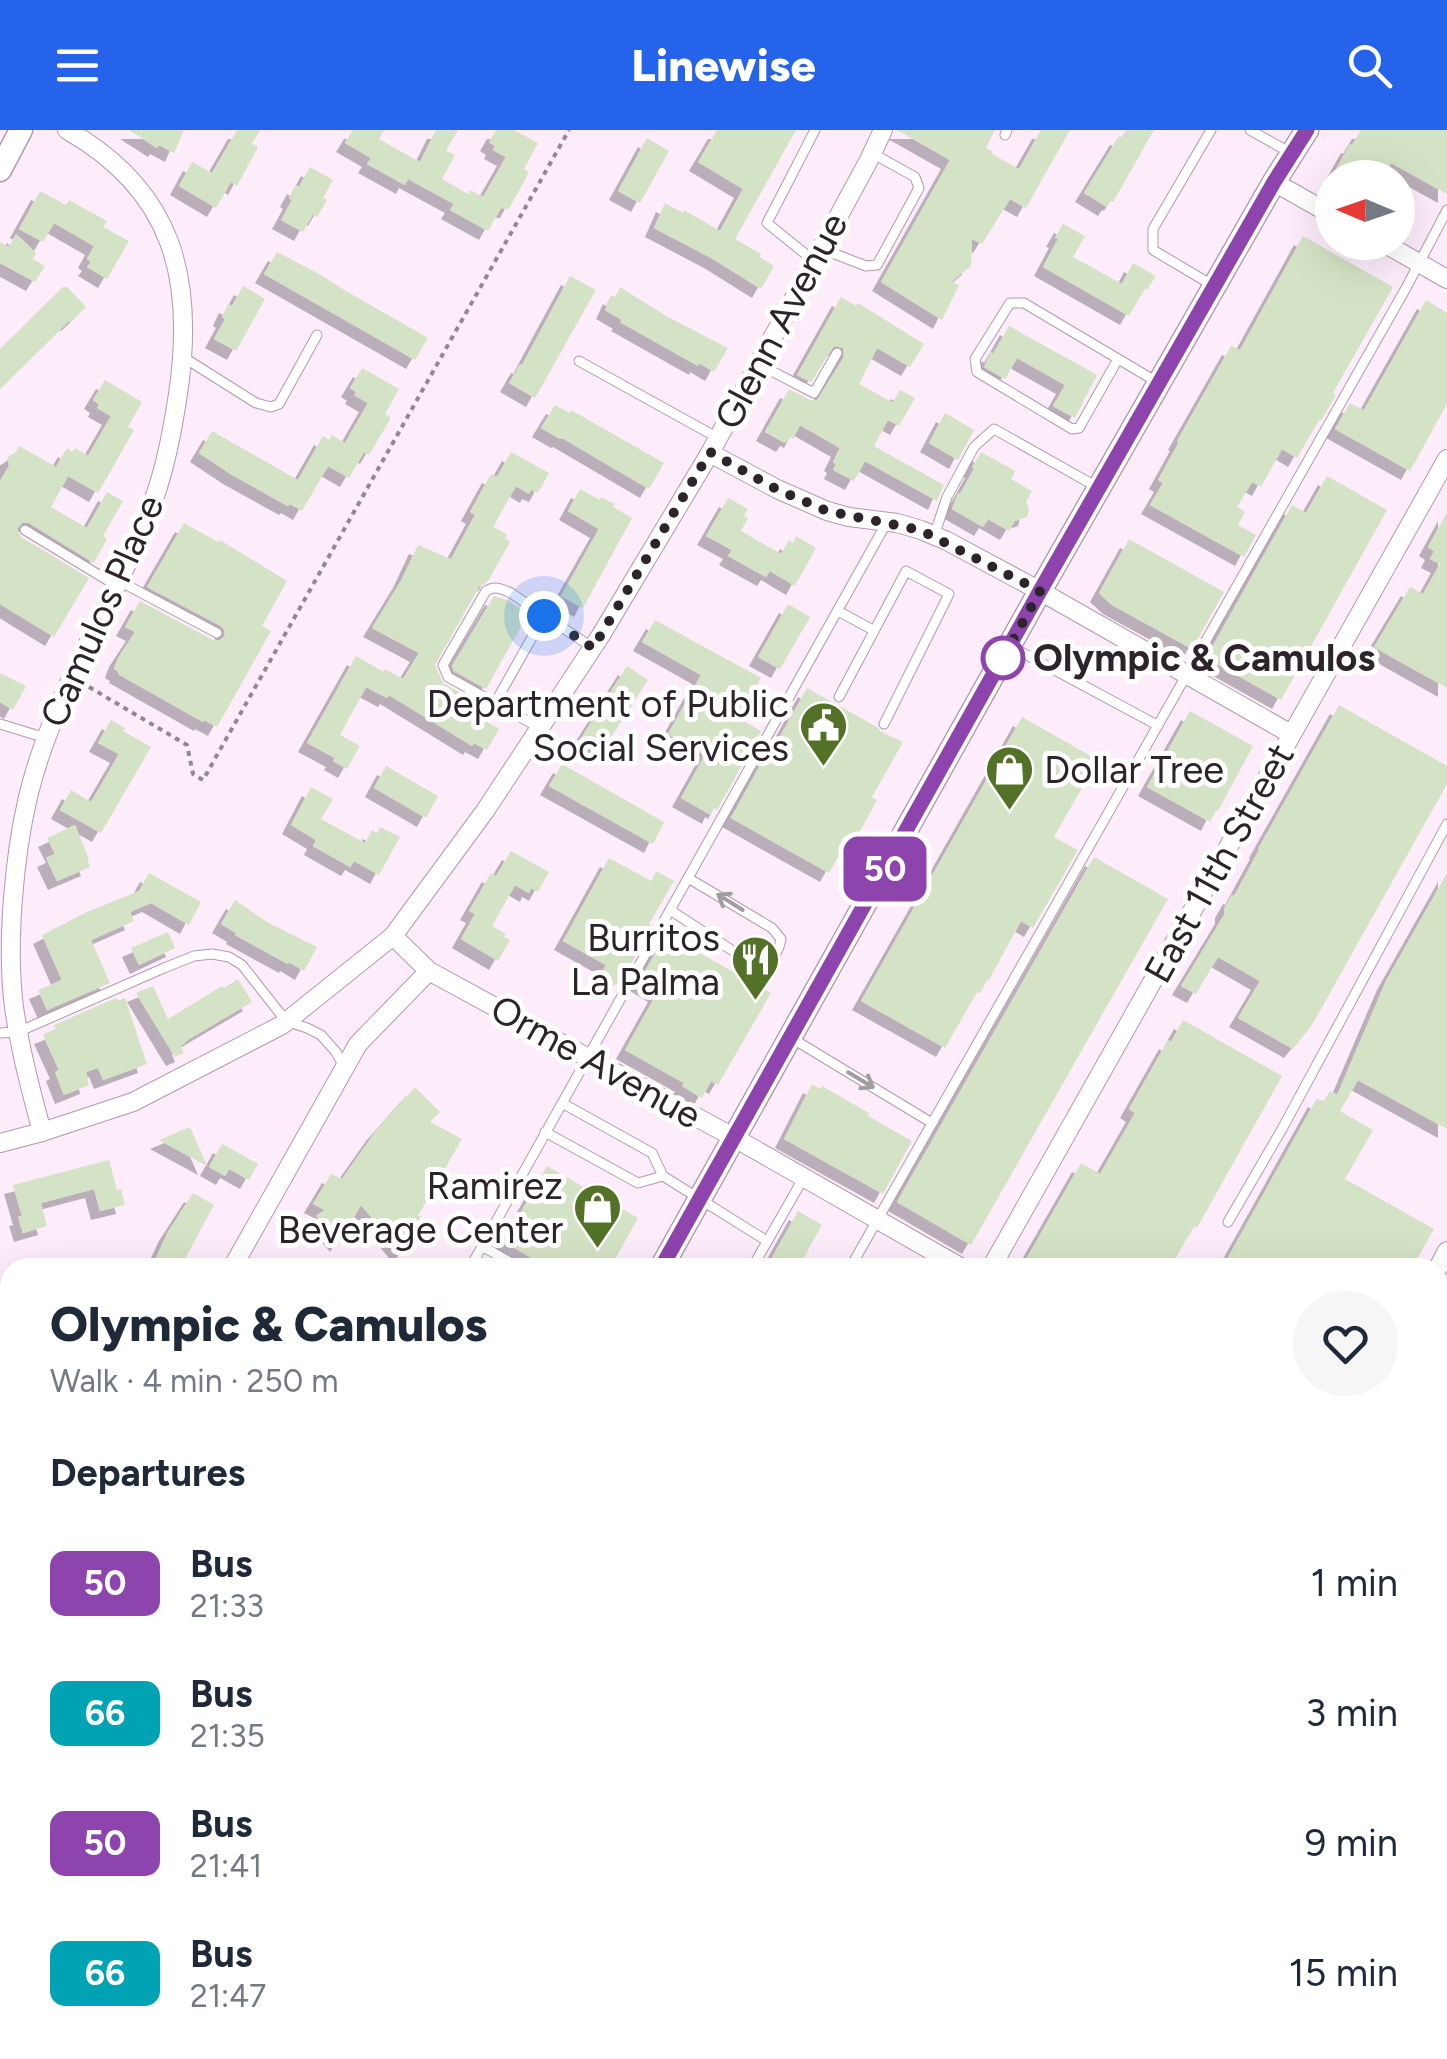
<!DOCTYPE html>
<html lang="en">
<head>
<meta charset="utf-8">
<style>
  :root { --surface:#fff; --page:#f6f6f7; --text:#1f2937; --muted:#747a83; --accent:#2563eb }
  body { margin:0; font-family:Figtree,sans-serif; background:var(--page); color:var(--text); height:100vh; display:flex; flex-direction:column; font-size:38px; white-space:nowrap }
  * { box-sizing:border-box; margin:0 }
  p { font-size:32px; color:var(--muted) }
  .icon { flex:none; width:55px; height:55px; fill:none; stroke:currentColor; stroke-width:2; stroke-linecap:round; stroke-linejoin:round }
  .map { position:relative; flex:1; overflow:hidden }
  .panel { position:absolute; left:0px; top:1128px; width:1448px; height:802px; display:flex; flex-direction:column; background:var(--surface); border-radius:30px 30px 0 0; box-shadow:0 10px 40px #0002 }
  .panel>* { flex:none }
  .badge { padding:0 20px; border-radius:15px; font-size:35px; line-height:65px }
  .needle { width:65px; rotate:272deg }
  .tools { position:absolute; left:1315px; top:30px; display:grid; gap:20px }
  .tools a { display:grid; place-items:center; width:100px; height:100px; border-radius:50%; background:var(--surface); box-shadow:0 10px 40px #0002; font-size:50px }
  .you { position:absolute; width:50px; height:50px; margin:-25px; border:8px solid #fff; border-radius:50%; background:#1a73e8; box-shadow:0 0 0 15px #1a73e833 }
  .map>.badge { position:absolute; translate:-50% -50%; box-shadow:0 0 0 5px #fff }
  h2 { padding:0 50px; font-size:38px; line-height:90px }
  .round { display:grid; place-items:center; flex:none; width:105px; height:105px; border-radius:52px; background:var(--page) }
  .overview { display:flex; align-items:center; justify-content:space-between; height:170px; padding:0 50px }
  h1 { font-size:48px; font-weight:800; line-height:75px }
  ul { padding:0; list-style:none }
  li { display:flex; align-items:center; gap:30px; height:130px; padding:0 50px }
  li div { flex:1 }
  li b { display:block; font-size:38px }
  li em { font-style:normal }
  li .badge { min-width:110px; font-weight:700; text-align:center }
  header { display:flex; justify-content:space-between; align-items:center; height:130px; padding:0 50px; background:var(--accent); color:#fff; font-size:45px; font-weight:800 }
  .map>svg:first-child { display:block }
  .building { fill:#d4e2c5; filter:url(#shadow) }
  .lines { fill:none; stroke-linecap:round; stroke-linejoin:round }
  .lane-casing { stroke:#b199ae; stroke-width:11 }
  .street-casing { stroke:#b199ae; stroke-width:20 }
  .secondary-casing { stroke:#b199ae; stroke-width:25 }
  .primary-casing { stroke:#b269ae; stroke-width:30 }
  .path { stroke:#948792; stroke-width:4; stroke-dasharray:5 5; stroke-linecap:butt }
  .lane { stroke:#fff; stroke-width:9 }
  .street { stroke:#fff; stroke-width:18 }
  .secondary { stroke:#fff; stroke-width:22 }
  .primary { stroke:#fcbcf8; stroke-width:28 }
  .oneway { stroke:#a09ca0 }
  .line-casing { stroke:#fff; stroke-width:22 }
  .line { stroke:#8e44ad; stroke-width:15 }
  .walk { stroke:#2c232b; stroke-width:10; stroke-dasharray:0 18 }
  .stop-dot { fill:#fff; stroke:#8e44ad; stroke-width:5 }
  .labels { text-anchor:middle; stroke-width:10; stroke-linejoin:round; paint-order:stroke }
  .street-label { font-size:38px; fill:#2c232b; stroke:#fff }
  .stop-label { font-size:38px; font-weight:bold; fill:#2c232b; stroke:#fff; text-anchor:start }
  .poi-label { font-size:38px; fill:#2c232b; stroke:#fff; text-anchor:end }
</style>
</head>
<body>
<header><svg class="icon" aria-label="menu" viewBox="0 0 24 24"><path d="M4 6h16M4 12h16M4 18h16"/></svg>Linewise<svg class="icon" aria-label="search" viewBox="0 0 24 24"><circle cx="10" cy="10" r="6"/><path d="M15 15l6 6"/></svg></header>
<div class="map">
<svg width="1447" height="1929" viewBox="0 0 1447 1929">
  <defs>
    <filter id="shadow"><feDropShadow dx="-9" dy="9" stdDeviation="0" flood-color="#0004"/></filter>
  </defs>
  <rect width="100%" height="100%" fill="#fdedfb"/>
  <g class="building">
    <polygon points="129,0 184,0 174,23 159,15 157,18"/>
    <polygon points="237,0 260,0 252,14 258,17 237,56 231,52 216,78 179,56 192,32 212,43"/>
    <polygon points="353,0 384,0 379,9 420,32 436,0 458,0 446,21 455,25 442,49 468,64 470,60 483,67 506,27 493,20 495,16 489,12 496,0 514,0 538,13 524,39 529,42 509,79 501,78 488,101 450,80 454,74 408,49 405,55 367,34 371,28 345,13"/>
    <polygon points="717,0 796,0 735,109 761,124 760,127 774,136 761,159 713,129 654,98 665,73 683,83 684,80 720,101 743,59 698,32"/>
    <polygon points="897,0 995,0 986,18 993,22 992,24 1019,39 1041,0 1070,0 1026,78 1010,69 982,114 972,109 971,136 951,152 959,155 942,190 881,152 950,30"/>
    <polygon points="1126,0 1154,0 1113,72 1111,71 1107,77 1084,63 1119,6 1122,7"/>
    <polygon points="1361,0 1447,0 1447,64 1391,33 1383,48 1331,48 1350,14 1352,15"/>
    <polygon points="647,8 669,21 640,73 618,61"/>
    <polygon points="310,37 333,50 323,68 327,70 317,87 313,84 303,102 281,90 292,70 289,68 296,55 299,57"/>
    <polygon points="40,61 66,75 69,70 107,91 103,97 129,111 107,149 87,137 91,132 87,129 94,116 54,93 43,112 19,99"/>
    <polygon points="1063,94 1085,106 1073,127 1122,154 1133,133 1156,146 1147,160 1145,158 1129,186 1043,137 1058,109 1055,108"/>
    <polygon points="16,104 36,123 33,129 45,136 35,152 0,133 0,112 9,117"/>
    <polygon points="1303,106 1393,157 1333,263 1336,265 1321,291 1319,290 1297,328 1282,319 1261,357 1252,352 1237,377 1245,382 1238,395 1256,405 1244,427 1150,375 1163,353 1158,350 1179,312 1177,311 1231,216 1240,220"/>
    <polygon points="277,122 321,145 341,158 428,208 415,230 264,144"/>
    <polygon points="570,146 596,160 535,268 509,253 520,234 522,235"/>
    <polygon points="243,156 265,169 236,221 214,209 225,189 222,187 228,174 232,176"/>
    <polygon points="63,157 67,157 86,177 70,192 69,191 0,259 0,219"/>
    <polygon points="620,157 668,187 728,218 714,242 699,233 698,236 620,192 622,190 605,180 612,165 615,167"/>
    <polygon points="841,167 856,176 858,173 924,214 910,237 877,218 859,254 890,271 893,272 900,260 915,268 899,296 888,290 874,316 944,355 937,371 865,331 854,351 833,340 836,334 833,332 840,318 800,295 793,309 789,307 785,313 765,302 789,259 810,270 817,270 844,227 843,218 834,216 811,252 797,245"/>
    <polygon points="1426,170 1447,183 1447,274 1410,341 1335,299 1350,273 1364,280"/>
    <polygon points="1009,196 1097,245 1075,288 1053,276 1065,255 1017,228 1005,249 984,237 991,222 993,224"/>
    <polygon points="362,238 399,259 385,284 391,288 369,325 364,322 349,348 328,336 302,381 290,374 288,376 232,345 199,323 212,301 298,350 323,306 329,310 332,305 345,313 368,273 354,265 356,262 350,258"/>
    <polygon points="105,250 142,272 128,297 134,300 98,363 68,346 51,377 87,398 107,362 123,371 103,406 107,409 94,433 29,393 22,393 17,399 21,407 89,448 54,507 0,474 0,351 9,336 8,327 16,322 19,316 56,337 67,318 72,322 75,318 88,326 111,286 97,278 99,274 93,270"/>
    <polygon points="555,275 570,283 571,280 664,333 649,359 562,308 560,309 541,298"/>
    <polygon points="945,283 974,300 958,330 929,313"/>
    <polygon points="511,322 549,343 538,363 531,360 529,364 516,356 493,397 507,404 505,408 510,412 488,451 479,457 435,535 443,553 479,573 473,584 499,599 487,620 474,613 472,616 389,565 387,568 366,557 340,605 360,616 347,639 333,631 335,628 307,613 356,526 384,542 385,539 403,549 419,523 372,498 402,449 418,415 451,429 475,385 470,382 491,344 497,347"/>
    <polygon points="981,322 1015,341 1011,349 1032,361 1026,372 1029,379 1027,387 1015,391 1009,401 988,389 983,397 952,379 958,363 960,364 974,339 972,337"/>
    <polygon points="1327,346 1387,380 1281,570 1206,528 1292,375 1306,383"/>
    <polygon points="580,359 600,370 601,367 615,374 613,377 632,388 583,478 561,466 599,399 568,381"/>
    <polygon points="728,368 748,379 744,386 748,388 741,401 781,424 789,410 793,413 796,406 816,418 795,456 770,441 766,447 728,426 732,420 706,406"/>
    <polygon points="1447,382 1447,558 1374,517 1410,457 1423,464 1440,434 1430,429 1434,421 1428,417"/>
    <polygon points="184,393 218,412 220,410 287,451 262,496 271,501 217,597 204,590 203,592 118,544 119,542 114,539 118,528 135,502 125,497 140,471 213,510 220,510 225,506 224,500 221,496 147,457"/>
    <polygon points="1129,409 1224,462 1192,519 1112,475 1099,463"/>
    <polygon points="494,466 507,470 528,484 486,559 454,541 452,536"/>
    <polygon points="788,474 810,487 780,539 758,527"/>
    <polygon points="655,490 761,548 737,587 761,601 717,680 714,678 711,685 681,668 705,625 668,604 701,545 642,512"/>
    <polygon points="627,536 648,550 600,624 580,610"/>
    <polygon points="0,543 26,556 13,580 0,572"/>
    <polygon points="807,558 877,597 880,601 903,612 872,667 877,670 858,705 852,702 829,743 731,688 775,608 778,610"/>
    <polygon points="1339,575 1447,636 1447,654 1312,895 1293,919 1238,888 1260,851 1218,827 1196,864 1181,856 1224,785 1224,779 1232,765 1234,766 1259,720 1258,719"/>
    <polygon points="1190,581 1253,616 1218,681 1216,680 1210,692 1147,657"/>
    <polygon points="1022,587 1098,630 1054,707 1078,720 1033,798 1021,791 989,850 988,849 980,863 977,862 945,918 861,871"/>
    <polygon points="111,590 125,598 123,601 151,617 101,703 60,680 71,660 91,672 119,624 98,613"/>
    <polygon points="562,634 664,692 653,714 549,656"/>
    <polygon points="386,636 438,666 426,688 374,658"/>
    <polygon points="311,657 333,669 321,689 365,713 372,700 377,703 380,697 400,707 379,745 354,731 350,737 313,716 316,710 291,695"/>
    <polygon points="75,695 89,729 87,730 90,737 57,751 46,728 55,724 47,708"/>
    <polygon points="511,721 549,742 538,762 531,758 529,763 515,755 492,796 506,804 504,807 510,810 498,831 461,809 475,784 469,781 491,743 496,746"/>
    <polygon points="1094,727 1168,769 971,1115 897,1072"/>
    <polygon points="609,728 651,751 656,741 674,751 649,794 652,796 625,845 622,843 614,856 599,848 606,835 563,811"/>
    <polygon points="149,743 201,772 189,795 151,773 130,782 134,791 91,810 110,853 47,880 38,860 62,850 42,805 87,782 139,761"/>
    <polygon points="1447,743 1447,999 1358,950 1340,981 1373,1000 1345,1049 1434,1099 1412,1138 1222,1138 1317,968 1323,972 1330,961 1337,965 1386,851"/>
    <polygon points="235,770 267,792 317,817 304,841 289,832 288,834 235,805 236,803 221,794"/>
    <polygon points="168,802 175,818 139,835 131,818"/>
    <polygon points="666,804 771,863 718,955 711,951 702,968 682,956 684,953 625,920 657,863 639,852"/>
    <polygon points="238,849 252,872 189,909 181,916 184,923 175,927 136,863 153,856 168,889 222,856 224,858"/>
    <polygon points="116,868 118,871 125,868 147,934 103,950 98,938 86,942 89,955 64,965 55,942 59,940 43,905 56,900 54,895"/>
    <polygon points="1183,890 1282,946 1197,1098 1194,1096 1170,1138 1021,1138 1081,1033 1100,1044 1135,983 1129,979 1168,910 1171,912"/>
    <polygon points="812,954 820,959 822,956 869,983 868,986 912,1011 883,1064 784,1009"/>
    <polygon points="415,957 440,982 430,992 462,1009 418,1086 420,1087 419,1094 403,1125 361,1075 339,1113 316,1086 325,1080 313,1074 331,1044 342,1049 375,1002"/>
    <polygon points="190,997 207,1036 159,1010"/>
    <polygon points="222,1014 258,1034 249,1050 229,1039 225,1046 209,1037"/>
    <polygon points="109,1030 117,1060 121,1059 125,1075 100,1081 94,1059 41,1073 47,1096 23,1103 18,1087 22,1086 13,1055"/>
    <polygon points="547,1036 638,1088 610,1138 549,1138 504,1112"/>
    <polygon points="193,1063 214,1075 180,1138 151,1138 168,1102"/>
    <polygon points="798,1081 822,1095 798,1138 766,1138"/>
  </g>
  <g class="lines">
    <defs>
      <g id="lane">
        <polyline points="1211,0 1153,99 1153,120 1212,155"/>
        <polyline points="1250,0 1291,23"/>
        <polyline points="1005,5 1007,0"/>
        <polyline points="822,119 866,136 877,135 919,58 915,47 872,23"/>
        <polyline points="814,131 767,93 815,0"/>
        <polyline points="183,227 256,273 271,277 279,274 317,205"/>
        <polyline points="1118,229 1079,298 1072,299 977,242 975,229 1010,173 1024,173 1157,252"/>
        <polyline points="579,231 718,308"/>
        <polyline points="758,234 814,263 837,223"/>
        <polyline points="25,400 117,456"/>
        <polyline points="934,406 947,367 974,317 994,299 1097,357"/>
        <polyline points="119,451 217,503"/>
        <polyline points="838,481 873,500"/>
        <polyline points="1010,516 1157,595"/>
        <polyline points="839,567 906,441 949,464 884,594"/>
        <polyline points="495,573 544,486"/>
        <polyline points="0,594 46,608"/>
        <path d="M 540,598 L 448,547 L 443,535 L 486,461 C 495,455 502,459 511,463 L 593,518"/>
        <path d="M 670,780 L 747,830 C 766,833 778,829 781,809 L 772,798 L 688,748"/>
        <polyline points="0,903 18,902 164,838 194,826 212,824 229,827 242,835 286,891 307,898 321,905 336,922 343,935"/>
        <polyline points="793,909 932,993"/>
        <polyline points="562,973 652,1023 663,1046 767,1111"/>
        <polyline points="545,1002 638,1053 663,1046"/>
        <polyline points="1228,1092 1282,999 1447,694"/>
        <polyline points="482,1116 520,1138"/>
        <polyline points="470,1138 887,392"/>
        <polyline points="752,1138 804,1047"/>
        <polyline points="850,1138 1406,158 1447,80"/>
        <polyline points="0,1324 10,1325"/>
        <polyline points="1438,1513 1447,1518"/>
        <polyline points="0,1527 3,1507"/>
        <polyline points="0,1677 10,1678"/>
        <polyline points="1438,1895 1447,1897"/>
        <polyline points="859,1929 864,1920"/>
        <polyline points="1028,1929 1032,1920"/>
      </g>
      <g id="street">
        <polyline points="1274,52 1332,85"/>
        <polyline points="1382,112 1447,149"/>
        <polyline points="710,323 777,359 827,381 849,387 897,393 921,400 947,411 1040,461 1291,604"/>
        <polyline points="393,806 429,841 733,1007 962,1138"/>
        <path d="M 42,1002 C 31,961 20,920 14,877 C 6,815 14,727 28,667 C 54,558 121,466 157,360 C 167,330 173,297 178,264 C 195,149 174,61 67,0"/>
        <polyline points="0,1013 42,1002 133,972 282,895 393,806 485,681 601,505 710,323 869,30 883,0"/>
        <polyline points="232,1138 358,914 429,841"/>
        <polyline points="991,1138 1447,329"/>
        <polyline points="1438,1138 1447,1121"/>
        <polyline points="1438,1732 1447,1715"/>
        <polyline points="936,1929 941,1920"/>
        <polyline points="1324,1929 1329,1920"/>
      </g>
      <g id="secondary">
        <polyline points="0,40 21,0"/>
        <polyline points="661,1138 1040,461 1274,52 1307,0"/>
        <polyline points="0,1845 10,1846"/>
        <polyline points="213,1929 218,1920"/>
      </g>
      <g id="primary">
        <polyline points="0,1504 10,1505"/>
        <polyline points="1438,1681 1447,1683"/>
      </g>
    </defs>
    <use href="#lane" class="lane-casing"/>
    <use href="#street" class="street-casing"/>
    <use href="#secondary" class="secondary-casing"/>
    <use href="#primary" class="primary-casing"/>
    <polyline class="path" points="89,557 187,615 193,644 203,650 569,0"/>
    <use href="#lane" class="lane"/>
    <use href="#street" class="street"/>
    <use href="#secondary" class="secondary"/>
    <use href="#primary" class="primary"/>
  </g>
  <defs><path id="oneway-shaft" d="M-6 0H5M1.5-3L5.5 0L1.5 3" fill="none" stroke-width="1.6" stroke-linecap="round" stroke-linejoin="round" transform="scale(2.5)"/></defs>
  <g class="oneway">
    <use href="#oneway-shaft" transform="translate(730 772) rotate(-148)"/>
    <use href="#oneway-shaft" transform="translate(861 950) rotate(31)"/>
  </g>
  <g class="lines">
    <defs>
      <polyline id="line" points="661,1138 1040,461 1274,52 1307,0"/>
    </defs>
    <use href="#line" class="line-casing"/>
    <use href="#line" class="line"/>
    <polyline class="walk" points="544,486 593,518 710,322 776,359 827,381 920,400 1040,461 1003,528"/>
  </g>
  <defs>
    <symbol id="civic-pin" viewBox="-11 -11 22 30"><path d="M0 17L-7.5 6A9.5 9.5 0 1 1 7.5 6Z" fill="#537228" stroke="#fff"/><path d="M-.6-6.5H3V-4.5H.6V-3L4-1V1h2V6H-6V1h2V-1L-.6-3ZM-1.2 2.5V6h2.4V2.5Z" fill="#fff"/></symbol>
    <symbol id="shop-pin" viewBox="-11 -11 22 30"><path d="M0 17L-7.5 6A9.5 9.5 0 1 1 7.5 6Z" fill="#537228" stroke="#fff"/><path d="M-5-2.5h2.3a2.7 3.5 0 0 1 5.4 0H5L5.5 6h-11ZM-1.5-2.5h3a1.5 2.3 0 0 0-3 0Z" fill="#fff"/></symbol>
    <symbol id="restaurant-pin" viewBox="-11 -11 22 30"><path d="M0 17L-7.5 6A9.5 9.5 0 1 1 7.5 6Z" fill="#537228" stroke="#fff"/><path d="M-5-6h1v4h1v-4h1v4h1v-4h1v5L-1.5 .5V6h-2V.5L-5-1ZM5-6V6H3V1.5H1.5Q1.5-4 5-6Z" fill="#fff"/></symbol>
  </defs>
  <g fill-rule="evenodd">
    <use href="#civic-pin" x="796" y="568" width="55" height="75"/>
    <use href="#shop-pin" x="982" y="612" width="55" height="75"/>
    <use href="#restaurant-pin" x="728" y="802" width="55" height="75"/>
    <use href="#shop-pin" x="570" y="1050" width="55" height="75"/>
  </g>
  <circle class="stop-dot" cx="1003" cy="528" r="20"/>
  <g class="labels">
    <g class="street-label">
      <text transform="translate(781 191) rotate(-62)" y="13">Glenn Avenue</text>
      <text transform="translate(102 481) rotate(-66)" y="13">Camulos Place</text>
      <text transform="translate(1219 733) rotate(-61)" y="13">East 11th Street</text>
      <text transform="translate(596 932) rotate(29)" y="13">Orme Avenue</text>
    </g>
    <g class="stop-label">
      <text x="1033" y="541">Olympic &amp; Camulos</text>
    </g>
    <g class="poi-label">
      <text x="789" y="587">Department of Public<tspan x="789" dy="44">Social Services</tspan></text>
      <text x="1044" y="653" text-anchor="start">Dollar Tree</text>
      <text x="720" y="821">Burritos<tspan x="720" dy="44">La Palma</tspan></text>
      <text x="563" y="1069">Ramirez<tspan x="563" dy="44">Beverage Center</tspan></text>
    </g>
  </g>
</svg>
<div class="tools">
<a><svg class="needle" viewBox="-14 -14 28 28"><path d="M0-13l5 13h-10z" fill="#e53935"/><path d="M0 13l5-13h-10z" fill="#747a83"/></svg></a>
</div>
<div class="you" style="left:544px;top:486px"></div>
<b class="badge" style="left:885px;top:739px;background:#8e44ad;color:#fff">50</b>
<section class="panel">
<div class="overview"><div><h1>Olympic &amp; Camulos</h1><p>Walk · 4 min · 250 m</p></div><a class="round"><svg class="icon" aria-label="heart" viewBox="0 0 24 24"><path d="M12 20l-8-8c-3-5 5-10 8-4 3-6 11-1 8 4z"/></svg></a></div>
<h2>Departures</h2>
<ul>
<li><span class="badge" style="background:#8e44ad;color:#fff">50</span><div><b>Bus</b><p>21:33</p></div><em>1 min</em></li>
<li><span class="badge" style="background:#00a3b4;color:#fff">66</span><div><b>Bus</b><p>21:35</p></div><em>3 min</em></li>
<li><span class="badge" style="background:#8e44ad;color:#fff">50</span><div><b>Bus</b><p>21:41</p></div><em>9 min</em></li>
<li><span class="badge" style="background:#00a3b4;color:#fff">66</span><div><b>Bus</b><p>21:47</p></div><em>15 min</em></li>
</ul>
</section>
</div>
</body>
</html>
